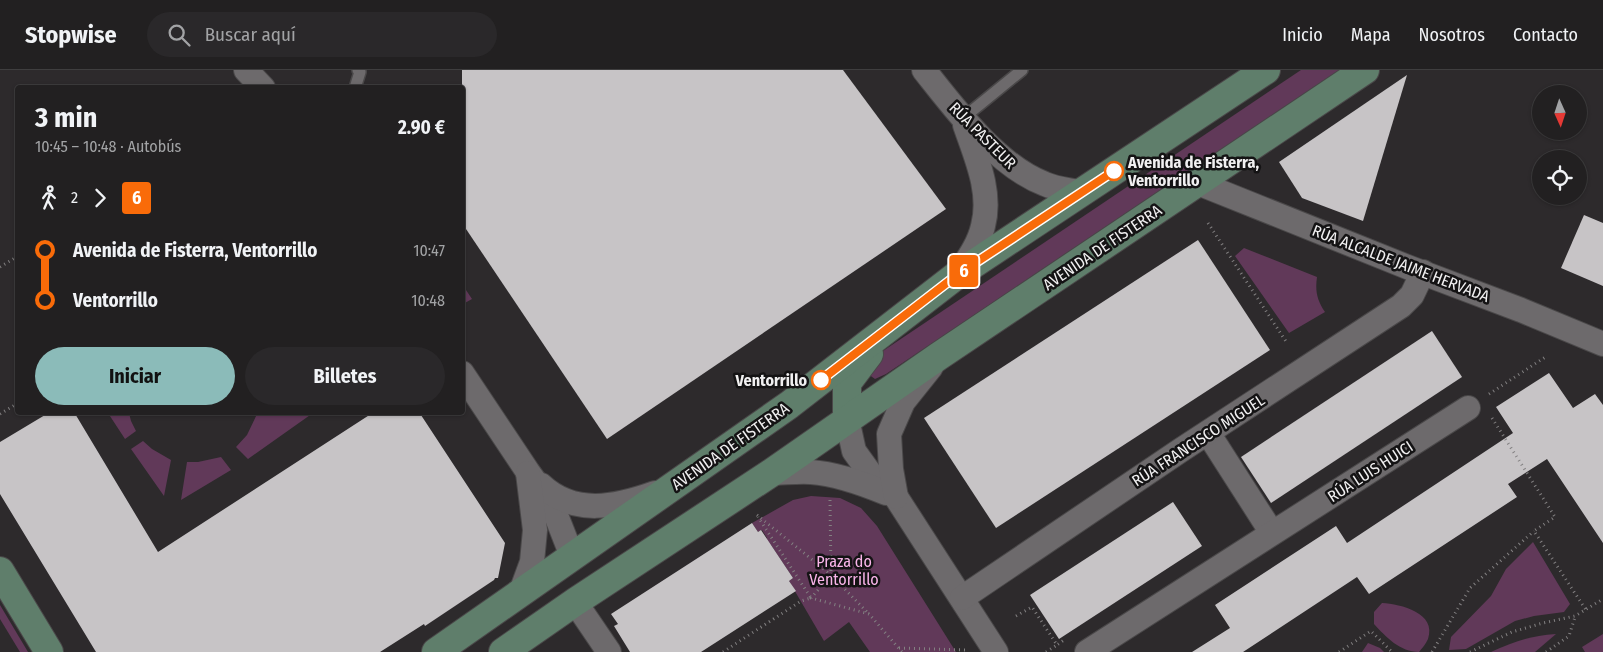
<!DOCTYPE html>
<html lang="es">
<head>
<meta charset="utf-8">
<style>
  :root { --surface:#222021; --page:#2a282a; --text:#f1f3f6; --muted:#a2a3a5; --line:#3f3e3f; --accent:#8bbbb9 }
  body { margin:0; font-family:"Fira Sans Condensed",sans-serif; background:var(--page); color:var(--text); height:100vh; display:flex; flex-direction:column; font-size:19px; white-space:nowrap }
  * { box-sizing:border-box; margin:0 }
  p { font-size:16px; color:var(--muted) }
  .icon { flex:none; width:28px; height:28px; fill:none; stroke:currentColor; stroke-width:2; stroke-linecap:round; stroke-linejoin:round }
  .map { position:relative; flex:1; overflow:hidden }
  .details { position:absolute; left:15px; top:15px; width:450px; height:330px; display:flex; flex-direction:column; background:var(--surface); border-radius:5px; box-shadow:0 1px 4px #0004,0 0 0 1px var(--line) }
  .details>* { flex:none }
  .badge { padding:0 10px; border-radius:4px; font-size:18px; line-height:32px }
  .needle { width:32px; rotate:177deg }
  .controls { position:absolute; left:1532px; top:15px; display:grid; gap:10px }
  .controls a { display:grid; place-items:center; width:55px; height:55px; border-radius:50%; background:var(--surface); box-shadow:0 1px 4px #0004,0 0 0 1px var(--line); font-size:25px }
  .map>.badge { position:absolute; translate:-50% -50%; box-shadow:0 0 0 2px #fff }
  .legs { display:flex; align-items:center; gap:8px; height:55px; padding:0 20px; font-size:16px }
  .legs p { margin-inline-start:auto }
  .head { display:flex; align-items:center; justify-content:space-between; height:85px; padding:0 20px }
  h1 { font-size:28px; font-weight:700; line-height:38px }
  .action { display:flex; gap:10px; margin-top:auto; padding:10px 20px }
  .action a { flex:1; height:58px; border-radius:30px; background:var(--accent); color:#111; font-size:20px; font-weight:700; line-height:58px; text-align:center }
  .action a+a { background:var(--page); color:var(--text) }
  ul { padding:0 20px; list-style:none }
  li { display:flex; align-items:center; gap:18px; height:50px; font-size:19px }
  li i { display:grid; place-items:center; width:8px; height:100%; margin:0 6px; background:currentColor }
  li i::after { content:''; width:12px; height:12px; margin:-6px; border:4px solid; border-radius:50%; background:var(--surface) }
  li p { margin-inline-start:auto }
  li:first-child i { background:linear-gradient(#0000 50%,currentColor 0) }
  li:last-child i { background:linear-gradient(currentColor 50%,#0000 0) }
  header { display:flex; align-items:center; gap:30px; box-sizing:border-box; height:70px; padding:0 25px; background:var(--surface); border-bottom:1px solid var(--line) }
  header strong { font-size:24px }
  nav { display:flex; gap:28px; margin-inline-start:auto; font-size:18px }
  .search { width:350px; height:45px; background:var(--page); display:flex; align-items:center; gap:12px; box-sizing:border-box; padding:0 18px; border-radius:28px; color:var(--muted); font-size:19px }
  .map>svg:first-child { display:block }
  .green { fill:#613959 }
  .building { fill:#c7c4c6 }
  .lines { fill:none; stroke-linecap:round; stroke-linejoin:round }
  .lane-casing { stroke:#4a4849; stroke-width:14 }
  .street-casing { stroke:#4a4849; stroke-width:26 }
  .secondary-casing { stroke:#4a4849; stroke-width:30 }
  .path { stroke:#838182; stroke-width:3; stroke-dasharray:1 4; stroke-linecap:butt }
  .lane { stroke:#6d6a6c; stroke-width:11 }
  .street { stroke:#6d6a6c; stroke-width:24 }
  .secondary { stroke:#5f7e6b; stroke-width:28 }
  .line-1-casing { stroke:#fff; stroke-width:11 }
  .line-1 { stroke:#f96b09; stroke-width:8 }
  .stop-1-dot { fill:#fff; stroke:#f96b09; stroke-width:2.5 }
  .labels { text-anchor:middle; stroke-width:5; stroke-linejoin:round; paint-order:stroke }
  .street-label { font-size:16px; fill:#f1f0f1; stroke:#141314 }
  .stop-label { font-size:16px; font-weight:bold; fill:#f1f0f1; stroke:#141314; text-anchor:start }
  .park-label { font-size:16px; fill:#fab5ea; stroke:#141314 }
</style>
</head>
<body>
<header>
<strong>Stopwise</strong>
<div class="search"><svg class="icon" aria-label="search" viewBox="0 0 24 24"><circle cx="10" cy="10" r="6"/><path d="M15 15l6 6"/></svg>Buscar aquí</div>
<nav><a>Inicio</a><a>Mapa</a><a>Nosotros</a><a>Contacto</a></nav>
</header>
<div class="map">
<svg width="1603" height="582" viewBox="0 0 1603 582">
  <rect width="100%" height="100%" fill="#2d2a2c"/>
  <g class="green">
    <polygon points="1301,0 1339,0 886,304 875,309 868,304 874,287"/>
    <path d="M 1244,178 L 1317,207 C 1315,221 1317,230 1325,242 L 1289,263 L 1235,186 Z"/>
    <polygon points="462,214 472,229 463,234 462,234"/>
    <polygon points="258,342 313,342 313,343 248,389 236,377 247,365"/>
    <polygon points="108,343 129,343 131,351 136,361 125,369"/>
    <polygon points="143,371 152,379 171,390 164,426 131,379"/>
    <polygon points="221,387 231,400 181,430 187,392 198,392"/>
    <polygon points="811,426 840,428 861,438 877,456 956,582 870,582 849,552 824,571 789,511 793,508 771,475 768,477 764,471 767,468 762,460 758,462 752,453 793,430"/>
    <polygon points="1533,472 1570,534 1564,542 1534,546 1515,551 1466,579 1449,580 1451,567 1491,526 1506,499"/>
    <path d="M 1382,533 C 1401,534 1437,543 1428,569 C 1426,574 1422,578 1419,582 C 1400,582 1386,567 1374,554 L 1374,542 Z"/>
    <polygon points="0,535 28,582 20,582 0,549"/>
    <path d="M 1556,564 L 1535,582 L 1491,582 C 1515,571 1530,566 1556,564 Z"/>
    <polygon points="1603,564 1603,582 1585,582 1582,577"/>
    <polygon points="1368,573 1380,578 1384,582 1362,582"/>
  </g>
  <g class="building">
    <polygon points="462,0 843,0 946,139 607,369 462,153"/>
    <polygon points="1407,5 1363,151 1302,128 1279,92"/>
    <polygon points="1584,145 1603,153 1603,216 1561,198"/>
    <polygon points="1198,170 1270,280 996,458 924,348"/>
    <polygon points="1432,261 1462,307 1271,433 1241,387"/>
    <polygon points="1549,303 1573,338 1595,324 1603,335 1603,473 1547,389 1508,414 1517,427 1369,524 1357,507 1243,582 1192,582 1230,558 1215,535 1336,456 1347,473 1513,363 1496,337"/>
    <polygon points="50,342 74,342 158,482 374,342 419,342 505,473 498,508 495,508 494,510 425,556 424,554 380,582 96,582 0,424 0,372"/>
    <polygon points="1173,432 1202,476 1059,569 1030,525"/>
    <polygon points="752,453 758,462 761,460 793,508 789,511 796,521 701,582 630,582 614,556 618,554 611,544"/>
  </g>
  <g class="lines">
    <defs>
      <g id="lane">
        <polyline points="355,18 360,2 358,0"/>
        <polyline points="962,49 1022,0"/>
      </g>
      <g id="street">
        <polyline points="246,0 263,18"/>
        <path d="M 924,0 C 955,39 997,96 1045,114 C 1056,119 1070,120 1082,123"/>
        <polyline points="1198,113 1410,198 1521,240 1603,274"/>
        <path d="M 958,204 C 968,189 979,174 983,156 C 992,122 976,87 965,55"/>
        <polyline points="462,303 528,402 552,435 572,486"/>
        <polyline points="847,349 854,381 872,406 896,427 996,582"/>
        <polyline points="1208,363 1272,463"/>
        <path d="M 771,403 C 784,403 798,401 811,402 C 837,404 862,413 886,423"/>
        <path d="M 541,415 C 574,446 616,437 655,423"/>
        <polyline points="896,427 891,399 889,364 903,332 931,297"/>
        <polyline points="521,522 532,492 535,460 528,403"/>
        <polyline points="962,528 1181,380 1401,236 1412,225 1423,202"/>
        <polyline points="575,532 609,582"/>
        <polyline points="1087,582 1468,338"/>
      </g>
      <g id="secondary">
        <polyline points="847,349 847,313 869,284"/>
        <polyline points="0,501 49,582"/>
        <polyline points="436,582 789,335 957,205 1266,0"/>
        <polyline points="503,582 575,532 771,403 939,286 1365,0"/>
      </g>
    </defs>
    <use href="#lane" class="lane-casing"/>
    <use href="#street" class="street-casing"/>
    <use href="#secondary" class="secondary-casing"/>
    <g class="path">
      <polyline points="1208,153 1287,273"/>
      <polyline points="0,197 18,186"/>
      <polyline points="1489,324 1547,286"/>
      <polyline points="0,344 18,333"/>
      <polyline points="1492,348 1555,447 1534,461 1586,540"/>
      <polyline points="830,430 831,505 868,543"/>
      <polyline points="757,445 831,505 811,528 869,544 902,582"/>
      <polyline points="1016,546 1032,537 1057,575 1064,570"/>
      <polyline points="899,578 965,580"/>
      <polyline points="723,582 801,531 811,528 758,447"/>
      <polyline points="1046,582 1057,575"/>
      <polyline points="1339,582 1371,561 1392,582"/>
      <polyline points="1432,582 1470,518 1534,461"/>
      <polyline points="1470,582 1512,562 1543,553 1575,546 1603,529"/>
      <polyline points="1546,582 1569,566 1575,547"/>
    </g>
    <use href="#lane" class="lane"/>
    <use href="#street" class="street"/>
    <use href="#secondary" class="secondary"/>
  </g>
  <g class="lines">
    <defs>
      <polyline id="line-1" points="821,310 957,205 1114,101"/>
    </defs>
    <use href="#line-1" class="line-1-casing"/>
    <use href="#line-1" class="line-1"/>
  </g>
  <g class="stop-1-dot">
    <circle cx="1114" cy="101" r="9"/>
    <circle cx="821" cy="310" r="9"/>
  </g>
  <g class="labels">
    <g class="street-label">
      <text transform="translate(983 65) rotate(45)" y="6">RÚA PASTEUR</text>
      <text transform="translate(1102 177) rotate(-34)" y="6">AVENIDA DE FISTERRA</text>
      <text transform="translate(1401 193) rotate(21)" y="6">RÚA ALCALDE JAIME HERVADA</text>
      <text transform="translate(1198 370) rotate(-33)" y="6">RÚA FRANCISCO MIGUEL</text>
      <text transform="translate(730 376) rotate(-35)" y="6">AVENIDA DE FISTERRA</text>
      <text transform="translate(1370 401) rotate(-33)" y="6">RÚA LUIS HUICI</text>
    </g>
    <g class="stop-label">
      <text x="1128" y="98">Avenida de Fisterra,<tspan x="1128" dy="18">Ventorrillo</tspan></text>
      <text x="807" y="316" text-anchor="end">Ventorrillo</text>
    </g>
    <g class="park-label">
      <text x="844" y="497">Praza do<tspan x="844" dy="18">Ventorrillo</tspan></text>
    </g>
  </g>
</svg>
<div class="controls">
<a><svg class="needle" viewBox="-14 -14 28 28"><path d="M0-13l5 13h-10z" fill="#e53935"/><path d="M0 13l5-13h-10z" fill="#a2a3a5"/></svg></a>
<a><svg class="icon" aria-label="locate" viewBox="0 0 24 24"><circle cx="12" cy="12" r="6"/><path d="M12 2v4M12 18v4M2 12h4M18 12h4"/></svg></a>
</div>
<b class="badge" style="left:964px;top:201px;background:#f96b09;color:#fff">6</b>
<section class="details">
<div class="head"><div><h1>3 min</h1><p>10:45 – 10:48 · Autobús</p></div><b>2.90 €</b></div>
<div class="legs"><svg class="icon" aria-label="walk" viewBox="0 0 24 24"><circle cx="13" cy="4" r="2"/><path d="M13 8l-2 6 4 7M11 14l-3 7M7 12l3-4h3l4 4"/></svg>2<svg class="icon" aria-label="forward" viewBox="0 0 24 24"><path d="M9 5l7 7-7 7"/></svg><b class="badge" style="background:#f96b09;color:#fff">6</b></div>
<ul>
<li><i style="color:#f96b09"></i><b>Avenida de Fisterra, Ventorrillo</b><p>10:47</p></li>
<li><i style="color:#f96b09"></i><b>Ventorrillo</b><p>10:48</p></li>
</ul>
<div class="action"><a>Iniciar</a><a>Billetes</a></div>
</section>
</div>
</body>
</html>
